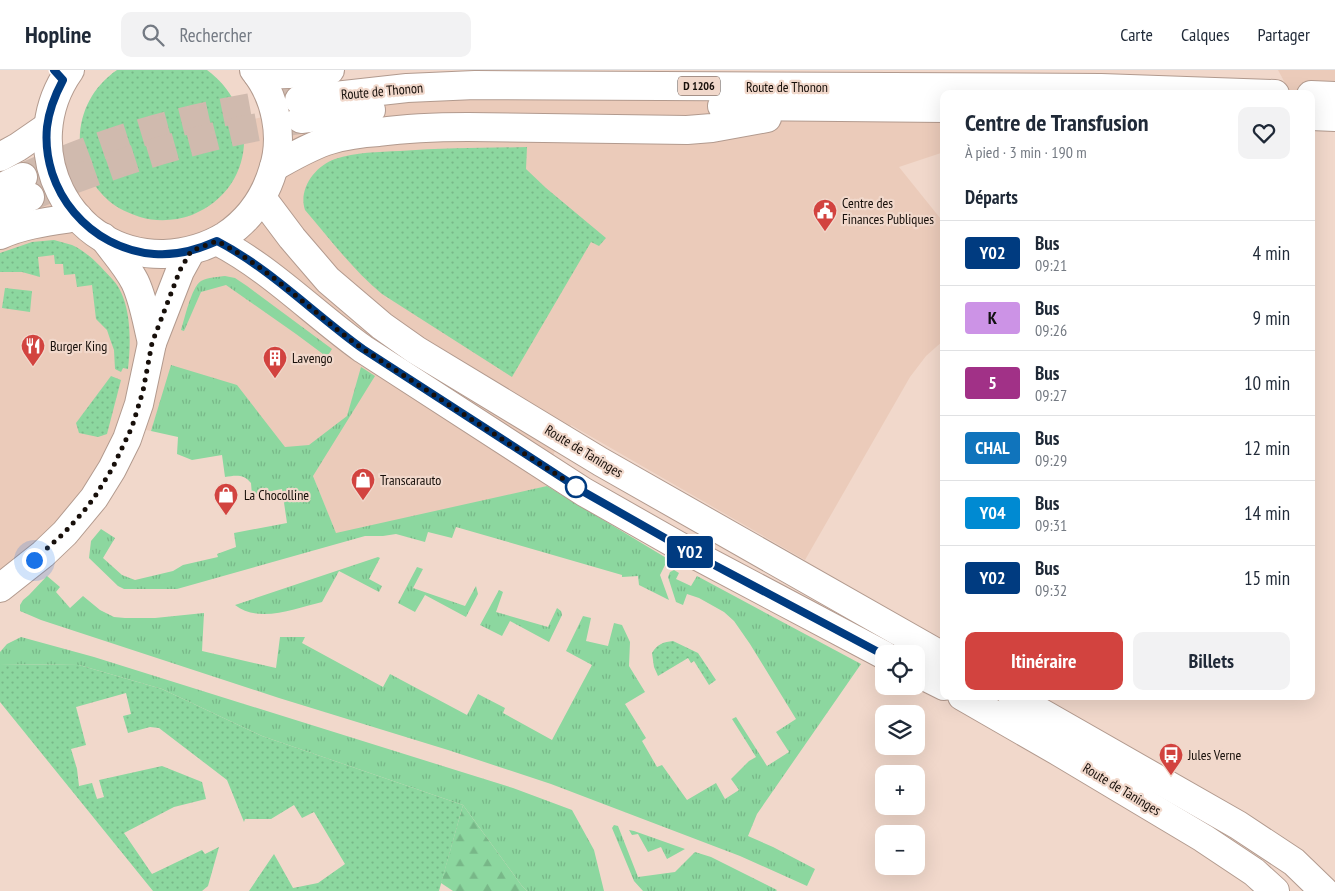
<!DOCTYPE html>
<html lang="fr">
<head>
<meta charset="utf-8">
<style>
  :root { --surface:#fff; --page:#f2f2f3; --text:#1f2937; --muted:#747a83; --line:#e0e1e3; --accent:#d2433f }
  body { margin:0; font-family:"PT Sans Narrow",sans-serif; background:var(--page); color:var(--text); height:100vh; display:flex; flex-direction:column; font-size:19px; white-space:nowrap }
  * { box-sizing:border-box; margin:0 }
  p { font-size:16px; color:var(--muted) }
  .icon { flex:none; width:28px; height:28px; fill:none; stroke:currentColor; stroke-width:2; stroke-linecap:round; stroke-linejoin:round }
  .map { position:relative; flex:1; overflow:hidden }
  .side { position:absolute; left:940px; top:20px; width:375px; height:610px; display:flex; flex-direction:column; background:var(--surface); border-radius:10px; box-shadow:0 5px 20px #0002 }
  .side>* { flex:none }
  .badge { padding:0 10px; border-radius:4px; font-size:18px; line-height:32px }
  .buttons { position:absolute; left:875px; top:575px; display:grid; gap:10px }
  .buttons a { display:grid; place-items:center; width:50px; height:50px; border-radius:10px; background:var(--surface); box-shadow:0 5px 20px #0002; font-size:25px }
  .you { position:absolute; width:25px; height:25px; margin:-12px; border:4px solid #fff; border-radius:50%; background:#1a73e8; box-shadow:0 0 0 8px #1a73e833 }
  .map>.badge { position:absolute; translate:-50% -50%; box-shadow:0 0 0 2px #fff }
  h2 { padding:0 25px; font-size:19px; line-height:45px }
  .round { display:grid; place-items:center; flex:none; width:52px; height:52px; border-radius:10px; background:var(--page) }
  .overview { display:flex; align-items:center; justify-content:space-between; height:85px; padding:0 25px }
  h1 { font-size:24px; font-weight:800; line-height:38px }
  .cta { display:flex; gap:10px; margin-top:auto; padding:10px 25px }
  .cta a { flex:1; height:58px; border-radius:10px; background:var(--accent); color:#fff; font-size:20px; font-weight:800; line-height:58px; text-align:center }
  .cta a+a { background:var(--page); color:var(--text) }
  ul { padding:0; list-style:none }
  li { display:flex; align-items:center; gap:15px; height:65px; padding:0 25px; border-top:1px solid var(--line) }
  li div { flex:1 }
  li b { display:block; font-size:19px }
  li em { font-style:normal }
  li .badge { min-width:55px; font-weight:700; text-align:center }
  header { display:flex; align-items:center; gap:30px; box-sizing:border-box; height:70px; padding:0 25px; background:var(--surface); border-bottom:1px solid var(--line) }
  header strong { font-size:24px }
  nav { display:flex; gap:28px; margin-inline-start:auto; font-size:18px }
  .search { width:350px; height:45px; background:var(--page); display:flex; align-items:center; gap:12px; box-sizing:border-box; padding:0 18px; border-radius:10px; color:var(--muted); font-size:19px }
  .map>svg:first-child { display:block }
  .built { fill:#ebcbba }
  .grass { fill:url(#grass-tufts) }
  .forest { fill:url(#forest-firs) }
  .park { fill:url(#park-dots) }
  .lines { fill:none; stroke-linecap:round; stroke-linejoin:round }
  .major-tunnel { stroke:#d0baae; stroke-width:28; stroke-dasharray:28 14; stroke-linecap:butt }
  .minor-casing { stroke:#b29a8e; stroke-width:30 }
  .major-casing { stroke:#b29a8e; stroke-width:30 }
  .minor { stroke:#fff; stroke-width:28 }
  .major { stroke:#fff; stroke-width:28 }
  .line-casing { stroke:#fff; stroke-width:11 }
  .line { stroke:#003b80; stroke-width:8 }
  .walk { stroke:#170f0a; stroke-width:5; stroke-dasharray:0 9 }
  .stop-dot { fill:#fff; stroke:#003b80; stroke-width:2.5 }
  .labels { text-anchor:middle; stroke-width:4.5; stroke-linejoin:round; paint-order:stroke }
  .shield { fill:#f1d8cb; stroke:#584b44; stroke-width:1 }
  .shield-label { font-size:12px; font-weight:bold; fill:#170f0a }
  .street-label { font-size:14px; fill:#170f0a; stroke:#f1d8cb }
  .poi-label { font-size:14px; fill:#170f0a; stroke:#f1d8cb; text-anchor:start }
</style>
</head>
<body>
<header>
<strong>Hopline</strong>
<div class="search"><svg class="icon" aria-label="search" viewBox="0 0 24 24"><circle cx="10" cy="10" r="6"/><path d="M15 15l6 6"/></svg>Rechercher</div>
<nav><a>Carte</a><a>Calques</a><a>Partager</a></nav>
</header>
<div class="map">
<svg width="1335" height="821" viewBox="0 0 1335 821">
  <defs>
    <pattern id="grass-tufts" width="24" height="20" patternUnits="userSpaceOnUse" patternTransform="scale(1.25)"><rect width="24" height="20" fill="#8cd79f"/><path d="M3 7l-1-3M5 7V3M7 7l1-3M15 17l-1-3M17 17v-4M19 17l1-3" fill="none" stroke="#78b788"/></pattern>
    <pattern id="forest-firs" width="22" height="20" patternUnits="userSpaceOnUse" patternTransform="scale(1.25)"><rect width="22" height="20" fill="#8cd79f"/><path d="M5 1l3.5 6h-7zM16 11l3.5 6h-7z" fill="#78b788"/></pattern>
    <pattern id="park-dots" width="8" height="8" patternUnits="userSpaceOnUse" patternTransform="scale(1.25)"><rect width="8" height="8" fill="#8cd79f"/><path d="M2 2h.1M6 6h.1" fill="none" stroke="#78b788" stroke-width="1.8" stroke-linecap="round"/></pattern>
  </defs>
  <rect width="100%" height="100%" fill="#f1d8cb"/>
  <g class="built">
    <polygon points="1278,0 1335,0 1335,34 1311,24 1291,24"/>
    <polygon points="398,25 944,27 944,82 899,97 944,153 944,270 926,286 910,307 805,490 571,355 554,383 547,416 516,424 336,464 313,406 172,295 151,361 132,357 119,386 0,518 0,126 158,71 302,38"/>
  </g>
  <g class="grass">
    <path d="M 225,206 L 235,208 L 247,216 L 332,279 L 327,287 L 296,264 L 226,215 L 201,222 L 184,261 L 181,260 C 185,248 191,218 201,211 C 208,207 218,207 225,206 Z"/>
    <path d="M 171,295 L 237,315 L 285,377 L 309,375 L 347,346 L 361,297 L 375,306 L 313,406 L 336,463 L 547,416 L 673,492 L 665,495 L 660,505 L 669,530 L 639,515 L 638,506 L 622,507 L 622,505 L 456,457 L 452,468 L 428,462 L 425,472 L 396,464 L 383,466 L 365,466 L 177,519 L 124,519 L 118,516 L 89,488 L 91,471 L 101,459 L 115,468 L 103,488 L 122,505 L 135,510 L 173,501 L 183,495 L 218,487 L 217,484 L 236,477 L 234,463 L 287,453 L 282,419 L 252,425 L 251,413 C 244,404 236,405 225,407 L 222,385 L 192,390 L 177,384 L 178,367 L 151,361 Z"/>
    <path d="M 378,487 L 380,488 L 369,509 L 382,516 L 379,522 L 339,501 L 322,532 C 296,538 259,554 235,535 Z"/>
    <polygon points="417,497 423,499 413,518 465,536 476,516 478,524 466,547 425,525 415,542 398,533"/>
    <polygon points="674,500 679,503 676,509 691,516 697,506 861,594 757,744 748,766 773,777 815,799 807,816 740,786 551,714 448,680 279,628 41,550 20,541 20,535 23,530 29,525 47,506 60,517 56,522 70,538 83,526 100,540 114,547 125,548 155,548 204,543 202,581 276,598 280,567 305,567 302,573 383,617 390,604 467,645 478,624 505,638 503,643 552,670 592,595 566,581 583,546 591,548 586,571 608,576 614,553 622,555 630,572 629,596 645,622 625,634 646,668 642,671 657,697 662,695 687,730 716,713 725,729 739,720 731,709 749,691 756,687 732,649 736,647 767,696 789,682 776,662 796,649 750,574 734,551 724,542 699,528 687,524 683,535 676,532 668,507 670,502"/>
    <polygon points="499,520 503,522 496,542 548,557 557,538 561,541 562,545 549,572 510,551 502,566 480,555"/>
    <polygon points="21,567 94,587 513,718 572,740 594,780 604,821 527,821 522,816 463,735 262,666 162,619 79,595 0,594 0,582 7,574"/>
    <polygon points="614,755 618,756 638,807 675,802 695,782 711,787 777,820 776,821 643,821 634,811 612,758"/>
    <polygon points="629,760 634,761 685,779 667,789 661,777 648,782 638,764 632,765"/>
  </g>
  <polygon class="forest" points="463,735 522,816 527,821 453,821 441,813"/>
  <g class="park">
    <path d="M 117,0 L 207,0 C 261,40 256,119 192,145 C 175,151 157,152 140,147 C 129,143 118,139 109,131 C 93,117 82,97 80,75 C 78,45 92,17 117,0 Z"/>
    <path d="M 527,77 L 526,99 L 546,118 L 606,168 L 599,176 L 591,172 L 512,307 L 382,224 C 353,200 329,168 305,140 C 298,119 315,96 335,89 C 356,82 378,82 400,81 C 442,78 485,78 527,77 Z"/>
    <path d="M 54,170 C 60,172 66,173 72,175 C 83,180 92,188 100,196 C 104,201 109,205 113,210 C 132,231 131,272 128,299 L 123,298 L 121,302 L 115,299 L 114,280 L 110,269 L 107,260 L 96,249 L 92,215 L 77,217 L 75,204 L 64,205 L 63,194 L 55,194 L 54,185 L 38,187 L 40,207 L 22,202 L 0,202 L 0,183 L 32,172 Z"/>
    <polygon points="5,218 32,221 30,242 2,238"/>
    <polygon points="111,306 121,310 107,364 98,367 79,363 76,353"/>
    <path d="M 673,571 L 698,583 L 716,610 L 709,615 L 694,591 L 691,593 L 688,588 L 658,606 L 654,597 L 652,583 C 657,574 664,572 673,571 Z"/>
    <polygon points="0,594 79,595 162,619 262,666 463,735 439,821 249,821 274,784 293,818 318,813 345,794 314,742 302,748 294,735 271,749 245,749 244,752 227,710 159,658 150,657 128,663 123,646 131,644 126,623 76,637 86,675 71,679 77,699 79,716 92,713 97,729 104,727 99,710 162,696 202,712 206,729 174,737 124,763 152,804 202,780 205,784 219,777 208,816 202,821 153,821 0,632"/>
  </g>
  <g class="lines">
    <g class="major-tunnel">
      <path d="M 23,107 C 53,94 82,82 112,72 C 171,52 233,39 295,30"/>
      <path d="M 30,127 C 88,103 147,83 208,68 C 238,60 269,55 299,50"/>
    </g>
    <defs>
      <g id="minor">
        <path d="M 103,167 C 114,182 127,196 135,212 C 144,231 147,253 152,273"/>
        <polyline points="0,518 43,484 65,463 94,428 112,399 127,369 139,334 152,273 180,201 191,181"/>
      </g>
      <g id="major">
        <path d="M 70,0 C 15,77 68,186 164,184 C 186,183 207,177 225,166 C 249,150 265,127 273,100 C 284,67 276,27 254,0"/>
        <polyline points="258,5 289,4 330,0"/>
        <polyline points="1311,25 1335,26"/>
        <polyline points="299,30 407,18 475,15 1101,18 1275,24"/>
        <polyline points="722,36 944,38"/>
        <polyline points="1311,46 1335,47"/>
        <polyline points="301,49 371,40"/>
        <polyline points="0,87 18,77 47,57"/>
        <path d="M 274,97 C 292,87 310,76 330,70 C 346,65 362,63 379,62 C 408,58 438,57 468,57 L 687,60 L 712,58 L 767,48"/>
        <polyline points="0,118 23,107"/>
        <polyline points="262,128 292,168 328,210 382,256 416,280 601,392 944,587"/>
        <polyline points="0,140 30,127"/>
        <path d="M 0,165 C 24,154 52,151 78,147"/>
        <path d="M 217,171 C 271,199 314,244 363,279 L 584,422 L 686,480 L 884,585"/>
        <polyline points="916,602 944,616"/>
        <polyline points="962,626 1061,683 1203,768 1254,802 1275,821"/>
        <polyline points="1012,626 1238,755 1294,792 1324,821"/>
      </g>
    </defs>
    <use href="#minor" class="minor-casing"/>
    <use href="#major" class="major-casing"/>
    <use href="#minor" class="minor"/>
    <use href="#major" class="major"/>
  </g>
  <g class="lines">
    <defs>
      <path id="line" d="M 54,0 L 63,10 C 55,25 49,40 47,57 C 41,121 90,179 154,184 C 176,186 197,180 217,171 C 271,199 314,244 363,279 L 584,422 L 686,480 L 884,585"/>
    </defs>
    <use href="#line" class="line-casing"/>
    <use href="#line" class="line"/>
    <path class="walk" d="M 34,490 L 64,463 L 83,442 L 94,428 L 112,399 L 132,357 L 143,321 L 152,273 L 180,200 L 191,181 L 217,171 C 271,199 314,244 363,279 L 576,417"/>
  </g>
  <defs>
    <symbol id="civic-pin" viewBox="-11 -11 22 30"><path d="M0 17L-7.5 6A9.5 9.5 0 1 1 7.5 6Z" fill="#d2433f" stroke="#f1d8cb"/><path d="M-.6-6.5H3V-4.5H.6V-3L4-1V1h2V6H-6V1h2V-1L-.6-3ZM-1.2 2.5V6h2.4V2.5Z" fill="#fff"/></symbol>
    <symbol id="restaurant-pin" viewBox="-11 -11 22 30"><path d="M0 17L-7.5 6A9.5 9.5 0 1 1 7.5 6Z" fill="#d2433f" stroke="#f1d8cb"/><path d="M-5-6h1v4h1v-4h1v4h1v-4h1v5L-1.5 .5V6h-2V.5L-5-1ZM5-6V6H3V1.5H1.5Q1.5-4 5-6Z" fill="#fff"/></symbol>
    <symbol id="building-pin" viewBox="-11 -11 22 30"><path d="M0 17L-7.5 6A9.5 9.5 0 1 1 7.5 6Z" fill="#d2433f" stroke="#f1d8cb"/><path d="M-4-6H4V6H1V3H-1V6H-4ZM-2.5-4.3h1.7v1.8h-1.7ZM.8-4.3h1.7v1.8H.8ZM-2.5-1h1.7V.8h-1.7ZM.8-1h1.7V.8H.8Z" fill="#fff"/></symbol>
    <symbol id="shop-pin" viewBox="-11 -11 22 30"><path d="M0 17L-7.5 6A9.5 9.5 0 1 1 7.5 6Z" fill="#d2433f" stroke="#f1d8cb"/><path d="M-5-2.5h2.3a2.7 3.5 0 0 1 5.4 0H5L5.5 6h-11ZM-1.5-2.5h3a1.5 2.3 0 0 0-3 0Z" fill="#fff"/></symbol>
    <symbol id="bus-pin" viewBox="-11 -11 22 30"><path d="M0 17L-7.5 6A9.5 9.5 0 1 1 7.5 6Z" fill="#d2433f" stroke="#f1d8cb"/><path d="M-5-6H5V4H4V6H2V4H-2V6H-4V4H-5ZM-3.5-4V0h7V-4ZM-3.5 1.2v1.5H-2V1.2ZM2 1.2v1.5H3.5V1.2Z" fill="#fff"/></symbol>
  </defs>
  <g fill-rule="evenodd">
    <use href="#civic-pin" x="811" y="127" width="28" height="38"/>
    <use href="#restaurant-pin" x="19" y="262" width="28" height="38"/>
    <use href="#building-pin" x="261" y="274" width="28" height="38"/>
    <use href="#shop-pin" x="349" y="396" width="28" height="38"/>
    <use href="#shop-pin" x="212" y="411" width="28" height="38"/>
    <use href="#bus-pin" x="1157" y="671" width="28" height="38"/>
  </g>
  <circle class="stop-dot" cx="576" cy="417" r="10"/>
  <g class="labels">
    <rect class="shield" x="678" y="6.5" width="42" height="19" rx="4"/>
    <g class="shield-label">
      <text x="699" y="20">D 1206</text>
    </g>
    <g class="street-label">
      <text x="787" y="22">Route de Thonon</text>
      <text transform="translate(382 21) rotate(-5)" y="5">Route de Thonon</text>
      <text transform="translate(584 381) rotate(31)" y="5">Route de Taninges</text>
      <text transform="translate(1122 719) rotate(31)" y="5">Route de Taninges</text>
    </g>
    <g class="poi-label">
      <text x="842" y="138">Centre des<tspan x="842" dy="16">Finances Publiques</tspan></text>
      <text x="50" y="281">Burger King</text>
      <text x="292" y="293">Lavengo</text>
      <text x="380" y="415">Transcarauto</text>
      <text x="244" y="430">La Chocolline</text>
      <text x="1188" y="690">Jules Verne</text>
    </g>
  </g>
</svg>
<div class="buttons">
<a><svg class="icon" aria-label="locate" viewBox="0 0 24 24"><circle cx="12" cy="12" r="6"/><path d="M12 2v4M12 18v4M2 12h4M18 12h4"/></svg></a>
<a><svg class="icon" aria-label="layers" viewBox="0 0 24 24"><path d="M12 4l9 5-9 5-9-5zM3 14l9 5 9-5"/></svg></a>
<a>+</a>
<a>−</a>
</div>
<div class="you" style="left:34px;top:490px"></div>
<b class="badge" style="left:690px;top:482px;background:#003b80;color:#fff">Y02</b>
<section class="side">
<div class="overview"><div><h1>Centre de Transfusion</h1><p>À pied · 3 min · 190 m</p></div><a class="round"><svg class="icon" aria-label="heart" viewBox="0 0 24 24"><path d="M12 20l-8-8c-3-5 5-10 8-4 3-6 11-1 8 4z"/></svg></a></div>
<h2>Départs</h2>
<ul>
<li><span class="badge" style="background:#003b80;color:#fff">Y02</span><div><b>Bus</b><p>09:21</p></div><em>4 min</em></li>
<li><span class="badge" style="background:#cc93e6;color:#111">K</span><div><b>Bus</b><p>09:26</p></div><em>9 min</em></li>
<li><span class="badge" style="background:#a13187;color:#fff">5</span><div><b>Bus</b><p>09:27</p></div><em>10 min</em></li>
<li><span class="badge" style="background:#1074bc;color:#fff">CHAL</span><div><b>Bus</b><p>09:29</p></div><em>12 min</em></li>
<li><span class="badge" style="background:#008ad2;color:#fff">Y04</span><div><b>Bus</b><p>09:31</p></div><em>14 min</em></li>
<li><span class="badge" style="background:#003b80;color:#fff">Y02</span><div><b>Bus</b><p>09:32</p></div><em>15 min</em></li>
</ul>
<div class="cta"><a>Itinéraire</a><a>Billets</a></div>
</section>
</div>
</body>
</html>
